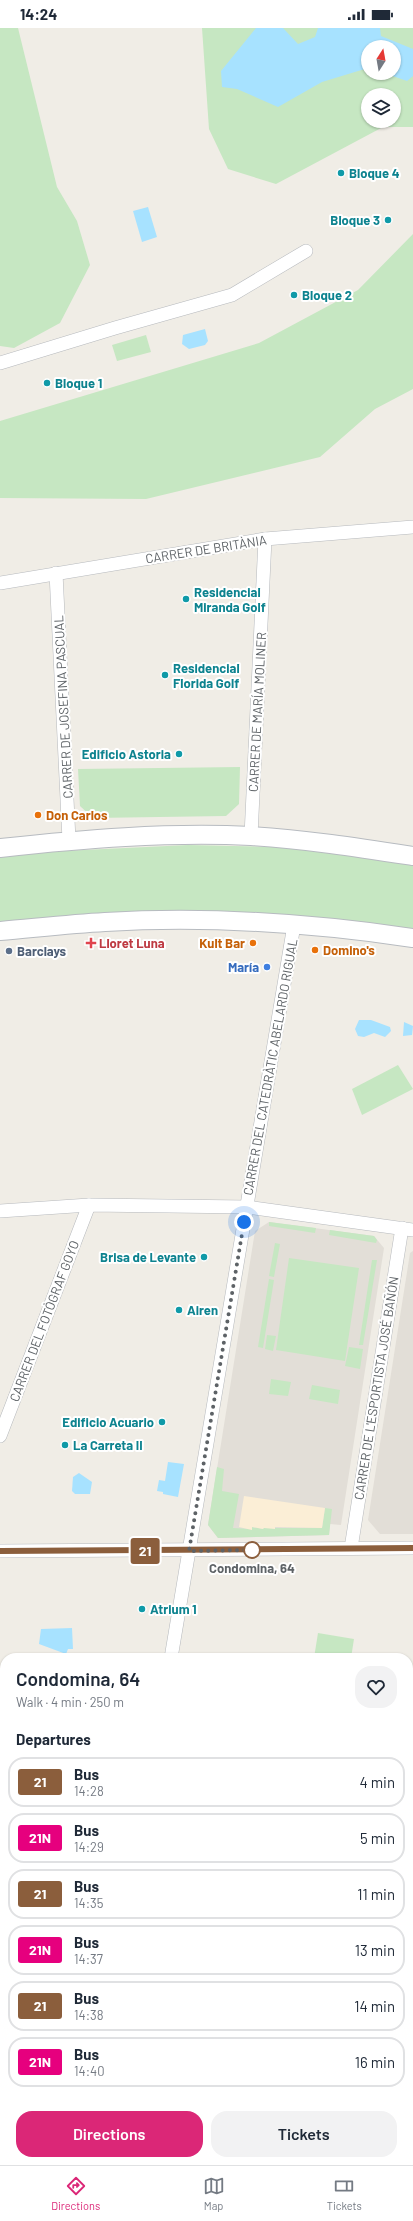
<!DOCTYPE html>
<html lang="en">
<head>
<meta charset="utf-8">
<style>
  :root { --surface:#fff; --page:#f2f2f3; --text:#1f2937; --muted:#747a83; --line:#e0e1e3; --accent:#db2777 }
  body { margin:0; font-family:Barlow,sans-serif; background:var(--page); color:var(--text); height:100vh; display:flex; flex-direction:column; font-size:15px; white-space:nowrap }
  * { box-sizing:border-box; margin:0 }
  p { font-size:13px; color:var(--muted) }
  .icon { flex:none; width:22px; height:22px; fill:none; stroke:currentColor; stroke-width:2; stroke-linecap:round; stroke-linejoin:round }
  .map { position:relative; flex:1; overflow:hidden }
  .side { position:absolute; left:0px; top:1625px; width:413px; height:512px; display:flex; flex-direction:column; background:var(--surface); border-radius:16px 16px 0 0; box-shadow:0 1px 3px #0004 }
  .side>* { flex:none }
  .badge { padding:0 8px; border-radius:3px; font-size:14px; line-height:26px }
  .needle { width:26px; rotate:11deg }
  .controls { position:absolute; left:361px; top:12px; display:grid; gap:8px }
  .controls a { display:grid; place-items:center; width:40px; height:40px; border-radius:50%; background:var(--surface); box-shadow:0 1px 3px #0004; font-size:20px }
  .you { position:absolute; width:20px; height:20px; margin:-10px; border:3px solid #fff; border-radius:50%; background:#1a73e8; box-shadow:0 0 0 6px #1a73e833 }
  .map>.badge { position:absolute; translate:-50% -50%; box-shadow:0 0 0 2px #fff }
  h2 { padding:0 16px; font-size:15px; line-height:36px }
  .round { display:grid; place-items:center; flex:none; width:42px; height:42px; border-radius:16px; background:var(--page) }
  .head { display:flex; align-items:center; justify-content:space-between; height:68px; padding:0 16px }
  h1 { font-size:19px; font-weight:600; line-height:30px }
  .button { display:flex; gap:8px; margin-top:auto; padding:8px 16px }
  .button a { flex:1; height:46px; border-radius:16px; background:var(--accent); color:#fff; font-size:16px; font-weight:600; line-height:46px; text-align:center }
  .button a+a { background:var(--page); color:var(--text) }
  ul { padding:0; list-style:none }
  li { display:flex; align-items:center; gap:12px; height:50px; margin:0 8px 6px; padding:0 8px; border:2px solid var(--line); border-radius:16px }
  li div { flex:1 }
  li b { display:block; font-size:15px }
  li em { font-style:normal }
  li .badge { min-width:44px; font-weight:700; text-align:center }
  .status { display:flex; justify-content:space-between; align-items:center; height:28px; padding:0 20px; background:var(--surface); direction:ltr }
  .status svg { height:11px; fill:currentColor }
  .tabs { display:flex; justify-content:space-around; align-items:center; height:56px; border-top:1px solid var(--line); background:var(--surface); font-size:11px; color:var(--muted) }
  .tabs a { display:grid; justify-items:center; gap:2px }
  .tabs .on { color:var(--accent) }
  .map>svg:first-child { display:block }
  .education { fill:#e2ded7 }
  .green { fill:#c6e7c2; fill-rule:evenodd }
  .sand { fill:#fbeed6 }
  .water { fill:#a7e2ff }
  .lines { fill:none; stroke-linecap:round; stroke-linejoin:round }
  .street-casing { stroke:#b6b9bd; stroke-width:14 }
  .secondary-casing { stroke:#b7bbc0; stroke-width:20 }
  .street { stroke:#fff; stroke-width:13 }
  .secondary { stroke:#fff; stroke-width:18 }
  .tram { stroke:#b4b5b6; stroke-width:1 }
  .line-casing { stroke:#fff; stroke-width:9 }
  .line { stroke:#8b5e3c; stroke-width:6 }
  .walk { stroke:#5d6266; stroke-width:4; stroke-dasharray:0 7.2 }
  .culture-dot { fill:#0f9aa8; stroke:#fff; stroke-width:1.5 }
  .food-dot { fill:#e8710a; stroke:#fff; stroke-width:1.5 }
  .health-dot { fill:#e0444e; stroke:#fff; stroke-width:1.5 }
  .service-dot { fill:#5c6f8a; stroke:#fff; stroke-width:1.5 }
  .shop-dot { fill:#3f7fe0; stroke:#fff; stroke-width:1.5 }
  .stop-dot { fill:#fff; stroke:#8b5e3c; stroke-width:2 }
  .labels { text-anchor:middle; stroke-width:4; stroke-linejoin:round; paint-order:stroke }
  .culture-label { font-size:13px; font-weight:bold; fill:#0d838f; stroke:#fff; text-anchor:start }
  .street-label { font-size:13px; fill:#5d6266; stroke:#fff }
  .food-label { font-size:13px; font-weight:bold; fill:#c56008; stroke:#fff; text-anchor:start }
  .health-label { font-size:13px; font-weight:bold; fill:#be3a42; stroke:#fff; text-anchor:start }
  .service-label { font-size:13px; font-weight:bold; fill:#4e5e75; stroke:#fff; text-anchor:start }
  .shop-label { font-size:13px; font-weight:bold; fill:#366cbe; stroke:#fff; text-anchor:end }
  .stop-label { font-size:13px; font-weight:bold; fill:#5d6266; stroke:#fff }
</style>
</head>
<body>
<div class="status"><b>14:24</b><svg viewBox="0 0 49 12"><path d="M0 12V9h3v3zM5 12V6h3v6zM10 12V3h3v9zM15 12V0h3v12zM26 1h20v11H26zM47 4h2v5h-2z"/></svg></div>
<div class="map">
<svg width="413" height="2137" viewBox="0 0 413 2137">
  <rect width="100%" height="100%" fill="#f0ede6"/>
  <g class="education">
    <polygon points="269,1194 374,1208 384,1220 341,1497 330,1496 329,1507 218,1510 208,1497 255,1203"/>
    <polygon points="413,1223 413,1506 380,1506 368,1492 410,1225"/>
    <polygon points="23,2132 170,2132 180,2134 180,2137 27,2137"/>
  </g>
  <g class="green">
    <polygon points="0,0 18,0 57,159 77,193 90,237 60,295 14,320 0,318"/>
    <path d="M 202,0 L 413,0 L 413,99 L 383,99 L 276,156 L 228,141 L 209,101 ZM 368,19 L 394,19 L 394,45 L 368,45 ZM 368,67 L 394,67 L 394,93 L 368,93 Z"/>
    <polygon points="413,206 413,361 375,381 320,429 146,471 0,470 0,393 259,315 358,262"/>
    <polygon points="146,307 151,324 117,333 112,317"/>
    <polygon points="240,739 239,776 226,788 93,790 80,778 78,741"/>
    <polygon points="188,817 282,819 413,833 413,906 0,895 0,826"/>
    <polygon points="398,1037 413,1061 362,1087 352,1061"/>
    <polygon points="269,1194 316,1200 315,1205 269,1198"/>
    <polygon points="330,1202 374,1208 377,1212 376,1215 329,1207"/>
    <polygon points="275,1215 280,1216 274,1249 269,1248"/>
    <polygon points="289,1230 359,1240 345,1333 276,1322"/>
    <polygon points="372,1232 377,1232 363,1317 359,1317"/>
    <polygon points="269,1251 274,1252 263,1320 258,1319"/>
    <polygon points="267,1307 276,1308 273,1323 265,1321"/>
    <polygon points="349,1319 363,1321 360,1341 345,1338"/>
    <polygon points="271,1351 291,1354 288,1368 269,1366"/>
    <polygon points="312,1357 340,1362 338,1376 309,1371"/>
    <polygon points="217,1439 224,1441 222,1463 239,1466 233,1500 252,1501 252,1499 263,1501 263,1500 322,1500 325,1480 332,1481 329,1507 218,1510 208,1497"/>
    <polygon points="318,1605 354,1611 351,1630 314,1630"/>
    <polygon points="0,1778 5,1779 5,1862 0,1861"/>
    <polygon points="408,1854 413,1855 413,1921 408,1920"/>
    <polygon points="0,1925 5,1926 5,1953 0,1952"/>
    <polygon points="408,2014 413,2015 413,2111 408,2110"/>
    <polygon points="36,2132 100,2132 99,2137 36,2137"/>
  </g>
  <polygon class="sand" points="244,1468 325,1480 322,1500 275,1499 275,1501 264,1500 263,1501 252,1499 252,1502 239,1499"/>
  <g class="water">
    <polygon points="256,0 283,0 298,16 315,9 318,0 380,0 381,8 413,21 413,48 407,53 384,45 394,45 394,19 368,19 368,40 322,54 278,79 237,61 222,59 221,43"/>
    <polygon points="148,179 157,209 142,214 133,183"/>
    <polygon points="205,301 208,313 205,317 189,321 182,316 183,307"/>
    <polygon points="359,992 371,992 390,999 391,1003 385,1009 374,1005 364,1009 358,1008 355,1001"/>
    <polygon points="404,994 413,998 412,1007 403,1008"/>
    <polygon points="168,1434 184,1436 178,1469 163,1466 163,1464 157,1463 159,1452 165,1453"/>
    <polygon points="79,1445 92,1454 90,1466 75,1466 72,1463 73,1449"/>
    <polygon points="72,1600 73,1621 68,1621 66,1626 39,1616 41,1601"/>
    <polygon points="0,2043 3,2049 5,2050 5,2065 0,2064"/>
  </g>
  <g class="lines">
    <defs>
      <g id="street">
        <polyline points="0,335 115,300 232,267 306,223"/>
        <polyline points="56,545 69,812"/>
        <polyline points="0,555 265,511 413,499"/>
        <polyline points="251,808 265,511"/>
        <polyline points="0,1183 89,1177 247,1179 413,1202"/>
        <polyline points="0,1408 89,1177"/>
        <polyline points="351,1520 402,1200"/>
        <polyline points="0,1523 413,1520"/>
        <polyline points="171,1630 294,897"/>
        <polyline points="0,2094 5,2094"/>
        <polyline points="18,2132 18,2137"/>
        <polyline points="212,2132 242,2137"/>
        <polyline points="185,2137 186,2132"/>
      </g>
      <g id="secondary">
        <path d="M 0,820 C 83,811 167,804 251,808 C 303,811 361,820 413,828"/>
        <path d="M 0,903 C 35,900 70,896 105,894 C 207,888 312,895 413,910"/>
        <polyline points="0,1772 5,1773"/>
        <polyline points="408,1846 413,1847"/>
        <polyline points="0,1866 5,1867"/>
        <polyline points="408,1930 413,1931"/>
      </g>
    </defs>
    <use href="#street" class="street-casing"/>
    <use href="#secondary" class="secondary-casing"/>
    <use href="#street" class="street"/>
    <use href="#secondary" class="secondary"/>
    <g class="tram">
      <polyline points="0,1859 5,1859"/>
      <polyline points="408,1913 413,1914"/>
    </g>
  </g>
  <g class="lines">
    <defs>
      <polyline id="line" points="0,1523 413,1520"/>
    </defs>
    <use href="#line" class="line-casing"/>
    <use href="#line" class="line"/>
    <polyline class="walk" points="244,1194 189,1523 252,1522"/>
  </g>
  <g class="culture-dot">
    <circle cx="341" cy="145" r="4"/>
    <circle cx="388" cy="192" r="4"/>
    <circle cx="294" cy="267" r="4"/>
    <circle cx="47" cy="355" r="4"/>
    <circle cx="186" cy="571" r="4"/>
    <circle cx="165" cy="647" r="4"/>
    <circle cx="179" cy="726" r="4"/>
    <circle cx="204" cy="1229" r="4"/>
    <circle cx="179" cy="1282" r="4"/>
    <circle cx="162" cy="1394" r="4"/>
    <circle cx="65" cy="1417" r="4"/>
    <circle cx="142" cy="1581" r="4"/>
  </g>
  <g class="food-dot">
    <circle cx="38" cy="787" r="4"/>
    <circle cx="253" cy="915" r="4"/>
    <circle cx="315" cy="922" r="4"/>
  </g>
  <path class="health-dot" d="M89 909h4v4h4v4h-4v4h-4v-4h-4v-4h4z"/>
  <circle class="service-dot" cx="9" cy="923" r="4"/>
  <circle class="shop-dot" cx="267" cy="939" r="4"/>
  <circle class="stop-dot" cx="252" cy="1522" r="8"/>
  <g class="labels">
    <g class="culture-label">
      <text x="349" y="150">Bloque 4</text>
      <text x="380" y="197" text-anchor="end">Bloque 3</text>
      <text x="302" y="272">Bloque 2</text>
      <text x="55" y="360">Bloque 1</text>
      <text x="194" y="569">Residencial<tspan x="194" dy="15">Miranda Golf</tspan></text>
      <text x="173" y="645">Residencial<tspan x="173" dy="15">Florida Golf</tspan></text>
      <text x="171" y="731" text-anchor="end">Edificio Astoria</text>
      <text x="196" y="1234" text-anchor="end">Brisa de Levante</text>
      <text x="187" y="1287">Airen</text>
      <text x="154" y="1399" text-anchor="end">Edificio Acuario</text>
      <text x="73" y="1422">La Carreta II</text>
      <text x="150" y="1586">Atrium 1</text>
    </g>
    <g class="street-label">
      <text transform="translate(206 521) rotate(-9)" y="5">CARRER DE BRITÀNIA</text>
      <text transform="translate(63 679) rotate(-93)" y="5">CARRER DE JOSEFINA PASCUAL</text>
      <text transform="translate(257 684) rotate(-87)" y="5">CARRER DE MARÍA MOLINER</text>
      <text transform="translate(270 1039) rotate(-80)" y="5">CARRER DEL CATEDRÀTIC ABELARDO RIGUAL</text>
      <text transform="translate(44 1293) rotate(-69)" y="5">CARRER DEL FOTÒGRAF GOYO</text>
      <text transform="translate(376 1360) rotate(-81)" y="5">CARRER DE L'ESPORTISTA JOSÉ BAÑÓN</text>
    </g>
    <g class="food-label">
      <text x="46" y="792">Don Carlos</text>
      <text x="245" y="920" text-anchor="end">Kult Bar</text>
      <text x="323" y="927">Domino's</text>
    </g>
    <g class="health-label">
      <text x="99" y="920">Lloret Luna</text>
    </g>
    <g class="service-label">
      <text x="17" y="928">Barclays</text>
    </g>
    <g class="shop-label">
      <text x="259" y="944">María</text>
    </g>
    <g class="stop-label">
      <text x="252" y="1545">Condomina, 64</text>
    </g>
  </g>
</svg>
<div class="controls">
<a><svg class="needle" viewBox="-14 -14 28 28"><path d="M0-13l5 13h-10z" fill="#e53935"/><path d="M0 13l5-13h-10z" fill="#747a83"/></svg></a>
<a><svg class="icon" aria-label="layers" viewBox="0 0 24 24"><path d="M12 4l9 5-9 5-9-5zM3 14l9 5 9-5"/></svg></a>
</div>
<div class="you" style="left:244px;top:1194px"></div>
<b class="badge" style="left:145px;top:1523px;background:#8b5e3c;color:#fff">21</b>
<section class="side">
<div class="head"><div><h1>Condomina, 64</h1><p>Walk · 4 min · 250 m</p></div><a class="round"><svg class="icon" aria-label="heart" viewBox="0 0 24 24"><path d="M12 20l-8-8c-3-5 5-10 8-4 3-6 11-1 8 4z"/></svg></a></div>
<h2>Departures</h2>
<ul>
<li><span class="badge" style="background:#8b5e3c;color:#fff">21</span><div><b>Bus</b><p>14:28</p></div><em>4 min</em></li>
<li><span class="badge" style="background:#e6007e;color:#fff">21N</span><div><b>Bus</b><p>14:29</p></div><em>5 min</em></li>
<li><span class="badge" style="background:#8b5e3c;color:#fff">21</span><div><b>Bus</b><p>14:35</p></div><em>11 min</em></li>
<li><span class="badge" style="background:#e6007e;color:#fff">21N</span><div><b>Bus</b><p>14:37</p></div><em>13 min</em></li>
<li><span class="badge" style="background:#8b5e3c;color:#fff">21</span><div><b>Bus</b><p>14:38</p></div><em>14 min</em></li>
<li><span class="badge" style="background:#e6007e;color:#fff">21N</span><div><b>Bus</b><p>14:40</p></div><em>16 min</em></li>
</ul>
<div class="button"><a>Directions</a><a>Tickets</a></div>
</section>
</div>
<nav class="tabs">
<a class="on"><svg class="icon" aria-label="directions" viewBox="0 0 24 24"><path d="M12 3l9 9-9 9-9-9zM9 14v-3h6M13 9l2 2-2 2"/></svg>Directions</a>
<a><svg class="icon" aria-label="map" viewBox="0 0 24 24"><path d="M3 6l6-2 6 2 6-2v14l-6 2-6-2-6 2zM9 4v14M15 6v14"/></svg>Map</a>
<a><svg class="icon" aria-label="tickets" viewBox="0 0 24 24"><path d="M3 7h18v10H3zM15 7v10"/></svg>Tickets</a>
</nav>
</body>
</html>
